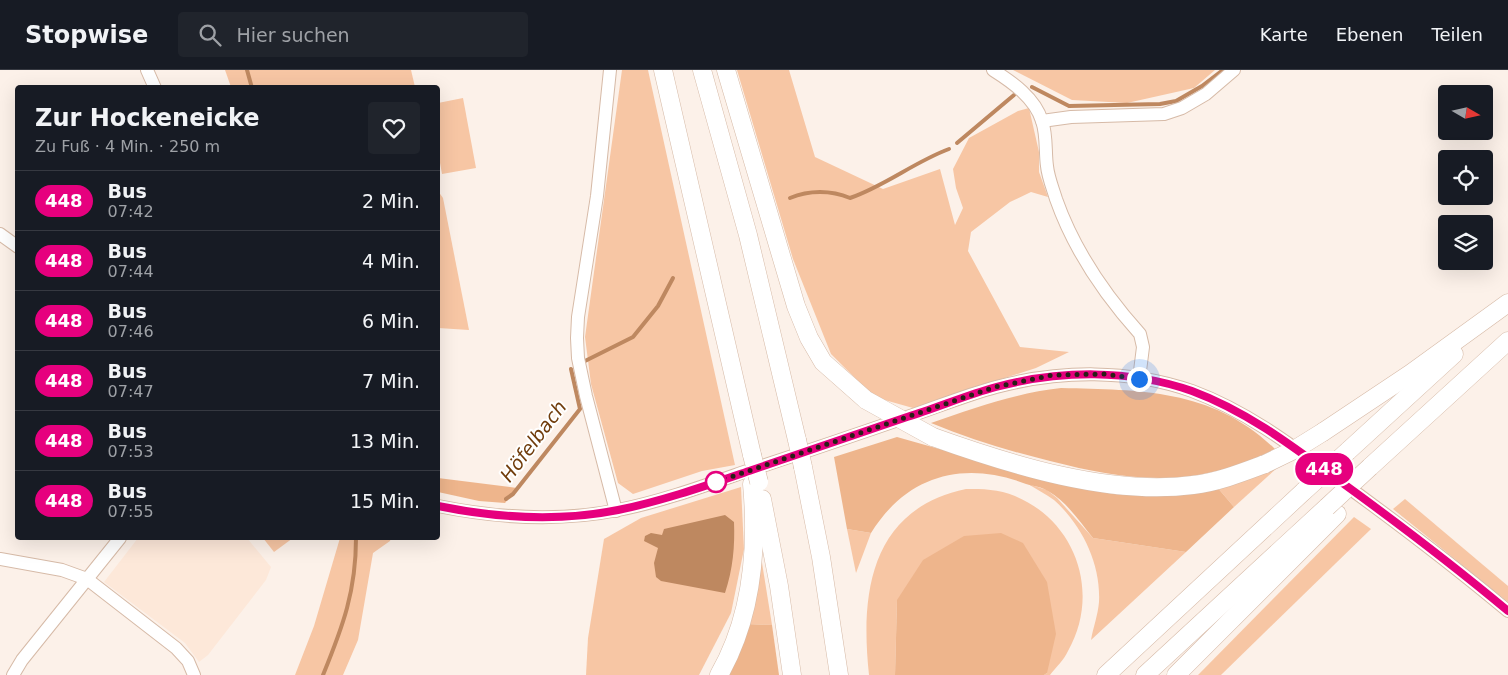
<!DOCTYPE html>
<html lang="de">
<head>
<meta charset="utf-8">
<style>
  :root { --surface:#171b24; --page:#20242c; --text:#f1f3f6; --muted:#9ea1a6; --line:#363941 }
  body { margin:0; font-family:"DejaVu Sans",sans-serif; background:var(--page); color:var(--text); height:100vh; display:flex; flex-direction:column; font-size:19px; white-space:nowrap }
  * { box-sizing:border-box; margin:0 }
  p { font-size:16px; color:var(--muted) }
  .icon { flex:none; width:28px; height:28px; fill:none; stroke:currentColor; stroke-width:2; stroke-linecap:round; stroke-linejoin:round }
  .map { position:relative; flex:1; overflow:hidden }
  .details { position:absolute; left:15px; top:15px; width:425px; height:455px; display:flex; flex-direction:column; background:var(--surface); border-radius:5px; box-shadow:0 5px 20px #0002 }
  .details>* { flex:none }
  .badge { padding:0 10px; border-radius:16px; font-size:18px; line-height:32px }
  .needle { width:32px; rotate:99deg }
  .fabs { position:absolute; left:1438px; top:15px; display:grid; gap:10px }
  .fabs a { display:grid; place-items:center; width:55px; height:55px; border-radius:5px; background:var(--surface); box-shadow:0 5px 20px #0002; font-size:25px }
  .you { position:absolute; width:25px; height:25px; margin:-12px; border:4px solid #fff; border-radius:50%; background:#1a73e8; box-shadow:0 0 0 8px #1a73e833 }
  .map>.badge { position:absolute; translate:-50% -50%; box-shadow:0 0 0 2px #fff }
  .round { display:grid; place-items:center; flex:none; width:52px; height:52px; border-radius:5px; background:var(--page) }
  .head { display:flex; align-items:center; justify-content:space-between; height:85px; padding:0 20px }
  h1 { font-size:24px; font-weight:700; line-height:38px }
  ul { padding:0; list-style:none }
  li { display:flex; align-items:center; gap:15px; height:60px; padding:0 20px; border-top:1px solid var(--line) }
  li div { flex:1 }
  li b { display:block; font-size:19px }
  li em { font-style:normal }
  li .badge { min-width:55px; font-weight:700; text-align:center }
  header { display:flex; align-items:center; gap:30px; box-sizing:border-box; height:70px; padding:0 25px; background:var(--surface); border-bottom:1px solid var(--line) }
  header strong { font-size:24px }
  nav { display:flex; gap:28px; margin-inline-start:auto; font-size:18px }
  .search { width:350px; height:45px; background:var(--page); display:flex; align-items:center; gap:12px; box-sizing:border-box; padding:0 18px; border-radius:5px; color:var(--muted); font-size:19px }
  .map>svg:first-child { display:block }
  .built { fill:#fde8d9 }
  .green { fill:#f7c6a4 }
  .forest { fill:#eeb58c }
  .water { fill:#be8860 }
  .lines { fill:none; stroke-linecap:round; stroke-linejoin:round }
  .stream { stroke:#be8860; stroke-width:4 }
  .minor-casing { stroke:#d6baa7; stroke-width:14 }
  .highway-casing { stroke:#d6baa7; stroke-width:19 }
  .minor { stroke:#fff; stroke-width:12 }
  .highway { stroke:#fff; stroke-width:18 }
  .highway-bridge-casing { stroke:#d6baa7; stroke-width:19; stroke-linecap:butt }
  .highway-bridge { stroke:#fff; stroke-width:18 }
  .line-casing { stroke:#fff; stroke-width:11 }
  .line { stroke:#e6007e; stroke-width:8 }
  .walk { stroke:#291e17; stroke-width:5; stroke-dasharray:0 9 }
  .stop-dot { fill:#fff; stroke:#e6007e; stroke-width:2.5 }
  .labels { text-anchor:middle; stroke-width:4; stroke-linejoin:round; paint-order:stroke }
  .water-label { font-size:19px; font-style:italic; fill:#703c0b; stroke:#fff }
</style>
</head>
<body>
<header>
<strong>Stopwise</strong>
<div class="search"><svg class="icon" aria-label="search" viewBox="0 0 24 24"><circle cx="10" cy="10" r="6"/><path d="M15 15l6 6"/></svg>Hier suchen</div>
<nav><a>Karte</a><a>Ebenen</a><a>Teilen</a></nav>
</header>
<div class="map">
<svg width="1508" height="605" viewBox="0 0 1508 605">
  <rect width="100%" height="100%" fill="#fcf1e9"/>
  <polygon class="built" points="138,468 247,468 271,497 266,510 208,585 199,592 185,573 104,512"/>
  <g class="green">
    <polygon points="225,0 411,0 415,17 231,17"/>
    <polygon points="622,0 648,0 735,395 702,401 633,424 618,413 591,314 585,267"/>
    <polygon points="737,0 789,0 815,87 883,119 940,99 955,155 963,138 956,118 953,99 969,68 1018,41 1029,38 1039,82 1039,102 1048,127 1031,122 1010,132 971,162 968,181 1020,277 1069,282 1036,298 913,338 874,327 831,284 793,189"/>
    <polygon points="1013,0 1215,0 1194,18 1127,33 1072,30"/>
    <polygon points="463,28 476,98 442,104 438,82 438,33"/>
    <polygon points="438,121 443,128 469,260 438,258"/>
    <polygon points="1279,396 1234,437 1217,417"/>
    <path d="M 1028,414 L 1047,420 L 1057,428 L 1093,468 L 1186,482 L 1091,570 C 1093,558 1098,545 1099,532 C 1101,494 1082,455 1054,430 C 1046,424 1036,419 1028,414 Z"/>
    <polygon points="741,417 744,479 731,543 699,605 586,605 588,568 604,469 641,448"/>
    <path d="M 966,419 C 982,419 999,419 1015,426 C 1076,451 1101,523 1068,581 C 1064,590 1056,597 1050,605 L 1044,605 L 1047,603 L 897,530 L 895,605 L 869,605 C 860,522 871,439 966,419 Z"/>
    <polygon points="1405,429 1508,516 1508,532 1393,439"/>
    <polygon points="1354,447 1371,459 1221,605 1198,605"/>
    <polygon points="847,459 871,463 856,503"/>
    <polygon points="263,468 293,468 274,482"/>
    <polygon points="340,468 391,468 390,471 373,483 358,570 343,605 295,605 314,556"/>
    <polygon points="759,474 772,555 746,554"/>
  </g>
  <g class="forest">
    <path d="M 1061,318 C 1142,320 1213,319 1275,379 C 1197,419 1132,412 1050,391 C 1009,381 970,369 931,353 C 974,338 1016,323 1061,318 Z"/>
    <path d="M 897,367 L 1070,416 L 1120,425 L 1170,425 L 1217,417 L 1234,437 L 1186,482 L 1093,468 C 1080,452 1067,432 1048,421 C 1042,417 1033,416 1026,414 C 964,390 907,405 871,463 L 847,459 L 834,387 Z"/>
    <polygon points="438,408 517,418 505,433 479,431 438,422"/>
    <polygon points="1001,463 1023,473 1047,512 1056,564 1047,603 1044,605 895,605 897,530 923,490 964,466"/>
    <polygon points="746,554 772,555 779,605 724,605"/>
  </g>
  <path class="water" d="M 725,445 L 734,452 C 735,476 733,499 725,523 L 661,511 L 656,507 L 654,493 L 658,478 L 644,471 L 645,466 L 651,463 L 662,465 L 664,459 Z"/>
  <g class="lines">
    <g class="stream">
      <polyline points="247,0 252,18"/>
      <polyline points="1032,17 1069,36 1160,34 1176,31 1202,16 1223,0"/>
      <polyline points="957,73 1014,25"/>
      <path d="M 790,128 C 809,120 831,120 850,128 C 885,116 914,92 949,79"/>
      <polyline points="585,291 633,267 658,236 673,208"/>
      <polyline points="506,429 513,424 580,339 571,299"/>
      <path d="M 323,605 C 343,556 356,521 356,468"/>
    </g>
    <defs>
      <g id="minor">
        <polyline points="147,0 155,18"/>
        <polyline points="610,0 597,126 578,247 577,268 578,288 586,326 616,441"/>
        <path d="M 993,0 C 1012,12 1035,28 1042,51 C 1047,65 1045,82 1047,96 C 1048,107 1053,119 1056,129 C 1074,180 1104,224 1140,264 L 1143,277 L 1139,309"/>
        <polyline points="1042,51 1071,47 1164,44 1182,38 1206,24 1234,0"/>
        <polyline points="0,164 18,177"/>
        <path d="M 438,436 C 497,448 558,452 618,440 C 659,432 701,417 741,403 C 796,385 852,366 907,347 C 937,337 966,325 996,317 C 1060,300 1129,299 1192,321 C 1246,341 1291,375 1337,409 C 1395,451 1453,495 1508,541"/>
        <polyline points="0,489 62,500 87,509 176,578 188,591 194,605"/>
        <polyline points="13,605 22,590 120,468"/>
      </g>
      <g id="highway">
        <polyline points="663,0 752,385"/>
        <polyline points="702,0 748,165 797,370"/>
        <polyline points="726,0 796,236 809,268 823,292 866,330"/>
        <polyline points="1323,362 1410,304 1508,233"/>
        <path d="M 933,367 C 1011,395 1110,426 1193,415 C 1218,412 1241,403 1265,394"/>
        <polyline points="1348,381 1454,284"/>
        <polyline points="803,397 821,487 839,605"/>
        <polyline points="1370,397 1508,271"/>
        <polyline points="762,429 779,516 792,605"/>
        <path d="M 719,605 C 752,547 758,479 752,414"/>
        <polyline points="1106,605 1304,421"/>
        <polyline points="1145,605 1327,437"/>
        <polyline points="1176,605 1337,444"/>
      </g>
    </defs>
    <use href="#minor" class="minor-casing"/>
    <use href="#highway" class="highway-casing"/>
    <use href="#minor" class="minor"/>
    <use href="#highway" class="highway"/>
    <defs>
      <g id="highway-bridge">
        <polyline points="866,330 933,367"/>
        <polyline points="797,370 803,397"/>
        <polyline points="752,385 759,412"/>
        <polyline points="1265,394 1294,380 1323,362"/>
        <polyline points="1304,421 1348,381"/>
        <polyline points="1327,437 1370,397"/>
      </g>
    </defs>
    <use href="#highway-bridge" class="highway-bridge-casing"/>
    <use href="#highway-bridge" class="highway-bridge"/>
  </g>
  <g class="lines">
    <defs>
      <path id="line" d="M 438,436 C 497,448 558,452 618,440 C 663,431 708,415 752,400 C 804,382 856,364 907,347 C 937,338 966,325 996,317 C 1060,300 1129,299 1192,321 C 1246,341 1291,375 1337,409 C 1395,451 1453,495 1508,541"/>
    </defs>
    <use href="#line" class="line-casing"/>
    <use href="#line" class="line"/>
    <polyline class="walk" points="716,412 995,317 1053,305 1104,304 1139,309"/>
  </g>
  <circle class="stop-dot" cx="716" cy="412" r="10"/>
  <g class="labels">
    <g class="water-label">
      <text transform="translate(533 371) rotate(-53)" y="7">Höfelbach</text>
    </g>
  </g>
</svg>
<div class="fabs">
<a><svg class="needle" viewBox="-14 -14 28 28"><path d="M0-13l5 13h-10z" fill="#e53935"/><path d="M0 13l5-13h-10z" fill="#9ea1a6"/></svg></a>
<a><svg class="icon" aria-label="locate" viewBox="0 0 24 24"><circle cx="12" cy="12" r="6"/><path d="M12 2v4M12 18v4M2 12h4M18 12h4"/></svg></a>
<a><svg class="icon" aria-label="layers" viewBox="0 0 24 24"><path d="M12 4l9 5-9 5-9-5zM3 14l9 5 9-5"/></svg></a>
</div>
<div class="you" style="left:1139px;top:309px"></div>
<b class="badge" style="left:1324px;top:399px;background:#e6007e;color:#fff">448</b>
<section class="details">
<div class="head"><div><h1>Zur Hockeneicke</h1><p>Zu Fuß · 4 Min. · 250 m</p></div><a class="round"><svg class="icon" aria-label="heart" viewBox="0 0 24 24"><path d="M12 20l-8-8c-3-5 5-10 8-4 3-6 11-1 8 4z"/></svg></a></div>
<ul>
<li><span class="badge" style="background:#e6007e;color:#fff">448</span><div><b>Bus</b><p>07:42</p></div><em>2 Min.</em></li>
<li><span class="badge" style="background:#e6007e;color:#fff">448</span><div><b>Bus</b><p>07:44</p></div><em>4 Min.</em></li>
<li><span class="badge" style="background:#e6007e;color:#fff">448</span><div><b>Bus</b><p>07:46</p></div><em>6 Min.</em></li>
<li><span class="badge" style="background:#e6007e;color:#fff">448</span><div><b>Bus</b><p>07:47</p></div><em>7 Min.</em></li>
<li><span class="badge" style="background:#e6007e;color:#fff">448</span><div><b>Bus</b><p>07:53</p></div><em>13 Min.</em></li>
<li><span class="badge" style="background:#e6007e;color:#fff">448</span><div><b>Bus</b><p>07:55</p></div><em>15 Min.</em></li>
</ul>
</section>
</div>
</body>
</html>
